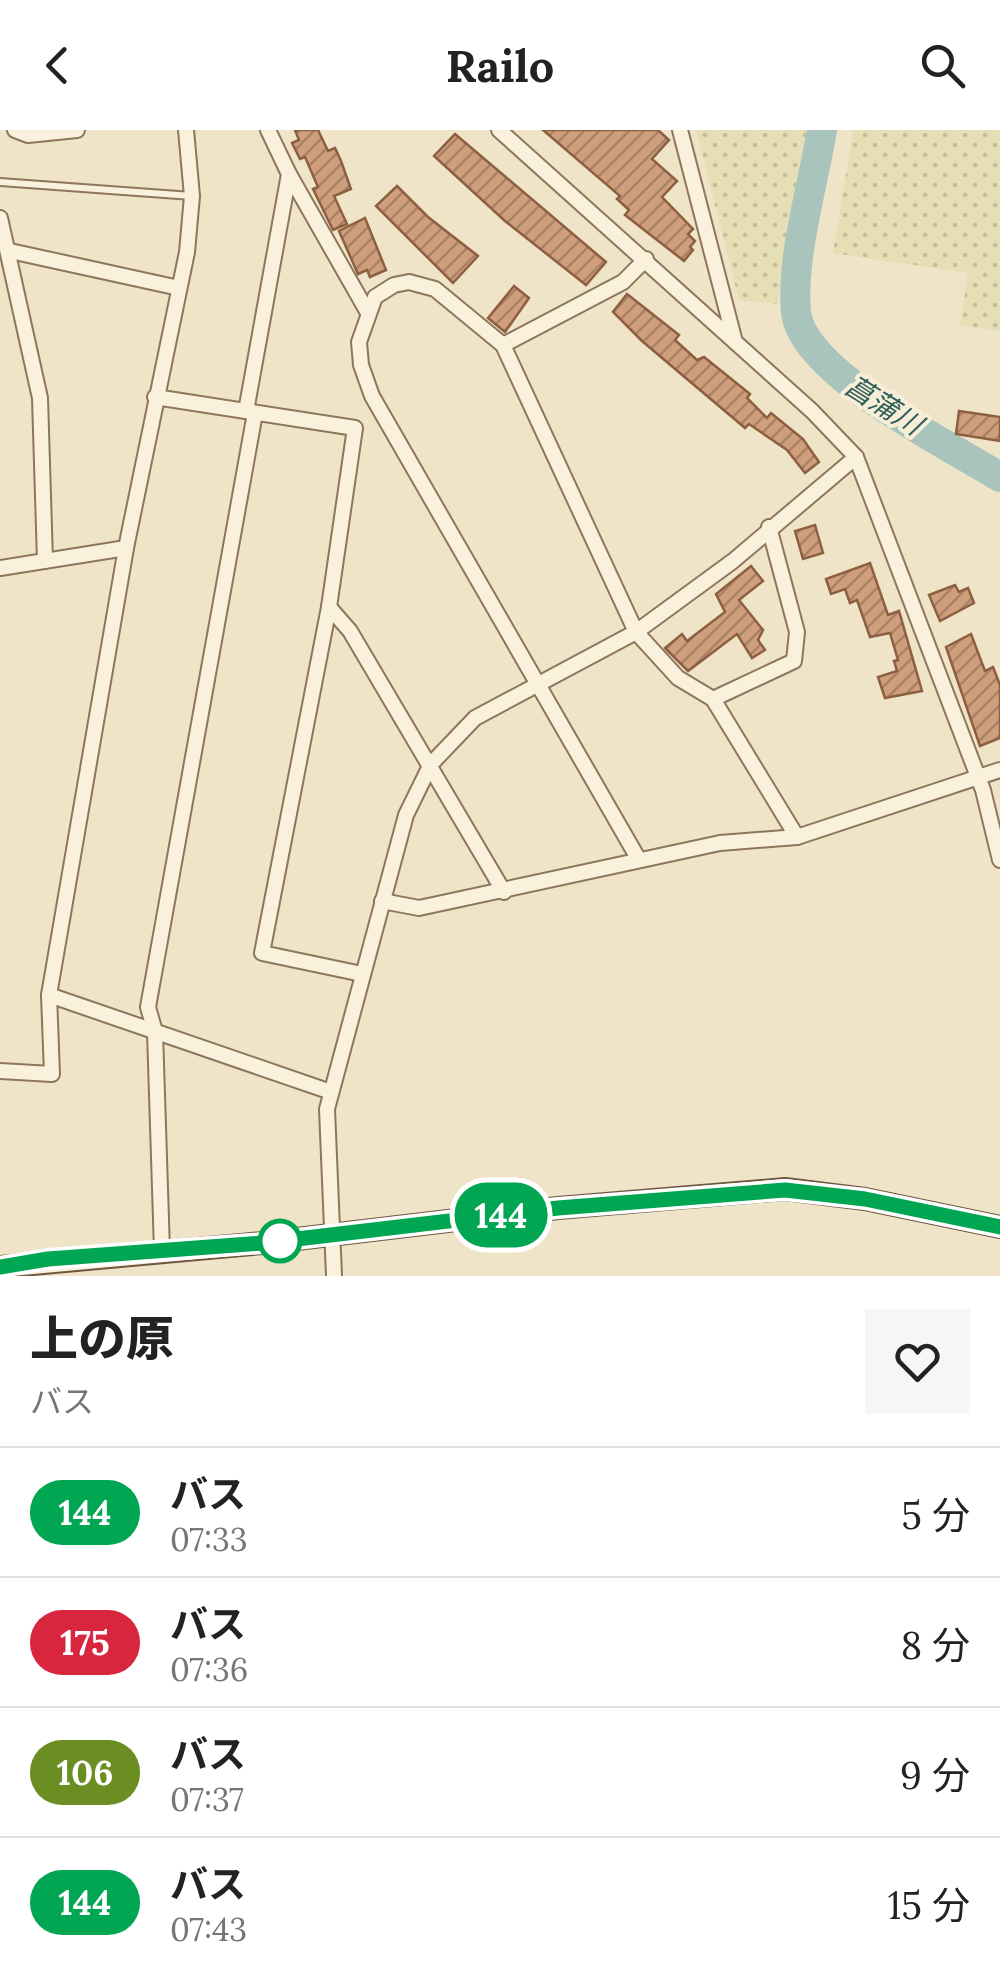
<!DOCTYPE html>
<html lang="ja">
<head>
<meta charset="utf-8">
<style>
  :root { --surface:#fff; --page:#f6f6f6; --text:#222; --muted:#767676; --line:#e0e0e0 }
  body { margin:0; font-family:Lora,"Noto Sans JP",serif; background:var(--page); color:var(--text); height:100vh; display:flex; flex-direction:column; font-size:38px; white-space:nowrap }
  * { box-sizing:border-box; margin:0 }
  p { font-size:32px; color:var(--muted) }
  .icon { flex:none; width:55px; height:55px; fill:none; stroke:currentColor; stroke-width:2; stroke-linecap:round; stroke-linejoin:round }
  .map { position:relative; height:1146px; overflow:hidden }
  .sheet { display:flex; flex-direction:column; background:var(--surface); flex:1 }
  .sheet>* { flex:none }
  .badge { padding:0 20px; border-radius:32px; font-size:35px; line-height:65px }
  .map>.badge { position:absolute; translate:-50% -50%; box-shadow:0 0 0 5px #fff }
  .round { display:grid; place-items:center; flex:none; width:105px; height:105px; border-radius:0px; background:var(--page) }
  .head { display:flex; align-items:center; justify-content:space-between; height:170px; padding:0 30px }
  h1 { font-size:48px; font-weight:800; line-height:75px }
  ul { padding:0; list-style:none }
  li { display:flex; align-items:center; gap:30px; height:130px; padding:0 30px; border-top:2px solid var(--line) }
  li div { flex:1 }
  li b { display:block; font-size:38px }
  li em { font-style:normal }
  li .badge { min-width:110px; font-weight:700; text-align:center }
  header { display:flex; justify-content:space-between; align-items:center; height:130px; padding:0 30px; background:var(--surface); font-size:45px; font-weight:800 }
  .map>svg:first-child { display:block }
  .farmland { fill:url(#farmland-dots) }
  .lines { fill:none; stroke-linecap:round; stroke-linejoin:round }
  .river { stroke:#a9c4bc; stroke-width:30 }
  .building { fill:url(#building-hatch); stroke:#8d5f41; stroke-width:2.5 }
  .lane-casing { stroke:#8d765c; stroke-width:10 }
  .street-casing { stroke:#8d765c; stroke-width:18 }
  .secondary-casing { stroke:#6f573f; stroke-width:24 }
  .lane { stroke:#faf1dc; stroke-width:6 }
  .street { stroke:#faf1dc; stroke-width:14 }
  .secondary { stroke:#faf1dc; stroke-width:20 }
  .line-casing { stroke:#fff; stroke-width:22 }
  .line { stroke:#00a651; stroke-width:15 }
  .stop-dot { fill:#fff; stroke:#00a651; stroke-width:5 }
  .labels { text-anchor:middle; stroke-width:8; stroke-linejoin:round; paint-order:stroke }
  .water-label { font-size:28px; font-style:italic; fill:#2f5d5a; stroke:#f7eed8 }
</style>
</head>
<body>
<header><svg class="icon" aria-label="back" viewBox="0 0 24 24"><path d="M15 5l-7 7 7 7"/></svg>Railo<svg class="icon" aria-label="search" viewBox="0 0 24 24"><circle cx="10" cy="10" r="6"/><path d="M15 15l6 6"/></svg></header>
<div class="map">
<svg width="1000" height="1146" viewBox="0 0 1000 1146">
  <defs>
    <pattern id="farmland-dots" width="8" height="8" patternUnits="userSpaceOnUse" patternTransform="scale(2.5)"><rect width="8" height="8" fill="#e6deb5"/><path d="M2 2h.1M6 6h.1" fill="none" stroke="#c6bf9b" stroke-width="1.8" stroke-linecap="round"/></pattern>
    <pattern id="building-hatch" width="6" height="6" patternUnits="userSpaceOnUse" patternTransform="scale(2.5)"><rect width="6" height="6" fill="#cf9f7d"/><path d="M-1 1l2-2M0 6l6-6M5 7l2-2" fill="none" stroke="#a98266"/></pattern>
  </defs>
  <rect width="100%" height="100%" fill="#f0e4c8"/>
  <g class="farmland">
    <polygon points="696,0 807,0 777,174 739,170"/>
    <polygon points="853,0 1000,0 1000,201 960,195 968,143 833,123"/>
  </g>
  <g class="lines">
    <path class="river" d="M 822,0 C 813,55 791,128 796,182 C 802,243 949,315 1000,347"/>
  </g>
  <g class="building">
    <polygon points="295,0 318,0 328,21 335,18 341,31 351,59 334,66 347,94 333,100 313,59 318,57 305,27 300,29 292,13 299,10"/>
    <polygon points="543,0 658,0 669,10 652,29 677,51 662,67 693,99 688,104 695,111 690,117 693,120 684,131 625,85 629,80 617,69 620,66"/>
    <polygon points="455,4 606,132 586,155 505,91 434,26"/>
    <polygon points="397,56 428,87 478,126 453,153 376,76"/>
    <polygon points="365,88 386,140 370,147 367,140 358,144 339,101"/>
    <polygon points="514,156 529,168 505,202 488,188"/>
    <polygon points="627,164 679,205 675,210 697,230 704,227 750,264 747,268 767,288 771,283 803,309 819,332 805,343 787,320 749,294 745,298 642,211 613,182"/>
    <polygon points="959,281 1000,287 1000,311 956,304"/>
    <polygon points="815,395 823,423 803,429 795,401"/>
    <polygon points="870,433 888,485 899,481 922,561 885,568 878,547 897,541 894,531 898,530 890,503 870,507 857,470 850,473 845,459 831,464 826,449"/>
    <polygon points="751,436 763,451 739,470 763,500 758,510 765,520 752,528 737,504 688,541 665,518 682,504 687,511 725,482 716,464"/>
    <polygon points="955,455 959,462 968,458 974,473 940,491 929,465"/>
    <polygon points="971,504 985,541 993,537 1000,555 1000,608 980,616 946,517"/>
  </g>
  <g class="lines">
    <defs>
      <polyline id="lane" points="0,52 192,66"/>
      <g id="street">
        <polyline points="15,0 28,5 77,0"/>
        <polyline points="499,0 812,281 856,327 983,660 1000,730"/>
        <polyline points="680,0 735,212"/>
        <polyline points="289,44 367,181"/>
        <polyline points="0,88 40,268 45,431"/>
        <polyline points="10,121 179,158"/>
        <polyline points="503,215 623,152 646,129"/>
        <polyline points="155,267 355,298 329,477 262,823 362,844"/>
        <polyline points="246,281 289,44 268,0"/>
        <polyline points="0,438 126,418 187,122 192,66 186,0"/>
        <polyline points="329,477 350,501 504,762"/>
        <polyline points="713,569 794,531 797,502 769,397"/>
        <polyline points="639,730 372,266 361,235 359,212 375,167 394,155 409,152 435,159 503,215 636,502 678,548 713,569 797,707"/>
        <polyline points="382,771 419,778 720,713 797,707 1000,640"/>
        <polyline points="49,865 331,962"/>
        <polyline points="0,941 52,944 49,865 126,418"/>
        <polyline points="162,1121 155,902 148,877 255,283"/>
        <polyline points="334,1146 327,979 406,685 431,634 475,588 636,502 733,431 856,327"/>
      </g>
      <polyline id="secondary" points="0,1137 263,1113 558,1078 785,1059 865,1069 1000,1097"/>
    </defs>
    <use href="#lane" class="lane-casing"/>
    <use href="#street" class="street-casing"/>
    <use href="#secondary" class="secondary-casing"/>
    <use href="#lane" class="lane"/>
    <use href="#street" class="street"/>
    <use href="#secondary" class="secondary"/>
  </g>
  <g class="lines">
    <defs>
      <polyline id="line" points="0,1137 48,1129 263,1113 558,1078 785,1060 865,1069 1000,1097"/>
    </defs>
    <use href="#line" class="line-casing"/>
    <use href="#line" class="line"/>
  </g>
  <circle class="stop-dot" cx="280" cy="1111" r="20"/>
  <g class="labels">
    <g class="water-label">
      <text transform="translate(884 275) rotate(32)" y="10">菖蒲川</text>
    </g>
  </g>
</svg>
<b class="badge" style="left:501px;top:1085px;background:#00a651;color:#fff">144</b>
</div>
<section class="sheet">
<div class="head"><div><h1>上の原</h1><p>バス</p></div><a class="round"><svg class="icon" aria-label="heart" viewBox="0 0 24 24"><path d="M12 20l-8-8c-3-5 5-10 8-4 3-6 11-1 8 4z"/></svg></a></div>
<ul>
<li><span class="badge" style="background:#00a651;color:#fff">144</span><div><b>バス</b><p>07:33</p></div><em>5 分</em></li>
<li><span class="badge" style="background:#d7263d;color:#fff">175</span><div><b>バス</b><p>07:36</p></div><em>8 分</em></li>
<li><span class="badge" style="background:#6b8e23;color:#fff">106</span><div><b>バス</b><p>07:37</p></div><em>9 分</em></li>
<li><span class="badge" style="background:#00a651;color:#fff">144</span><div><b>バス</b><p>07:43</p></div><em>15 分</em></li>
</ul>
</section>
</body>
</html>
